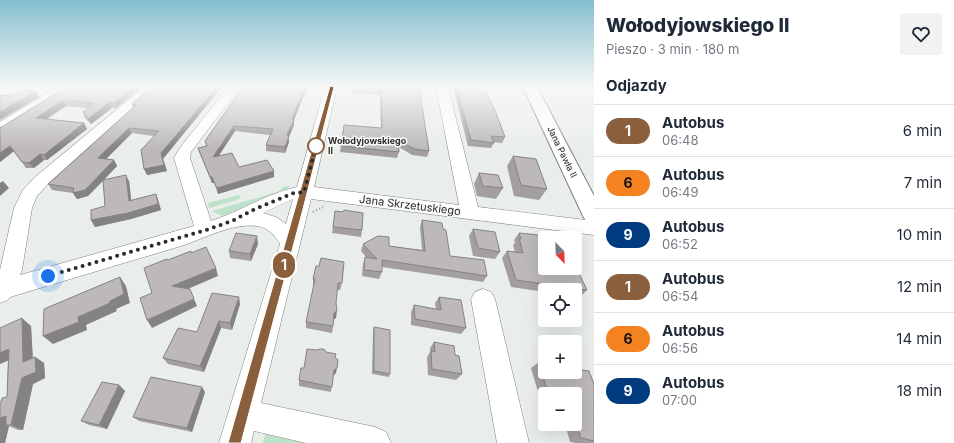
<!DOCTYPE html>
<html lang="pl">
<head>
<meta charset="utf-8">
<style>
  :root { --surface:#fff; --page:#f2f2f3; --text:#1f2937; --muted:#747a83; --line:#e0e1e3 }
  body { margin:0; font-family:Inter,sans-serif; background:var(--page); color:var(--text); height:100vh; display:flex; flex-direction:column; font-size:15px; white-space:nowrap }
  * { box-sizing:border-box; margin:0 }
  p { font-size:13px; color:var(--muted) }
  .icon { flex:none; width:22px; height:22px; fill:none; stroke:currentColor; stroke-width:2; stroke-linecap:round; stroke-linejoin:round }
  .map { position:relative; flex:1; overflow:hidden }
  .panel { display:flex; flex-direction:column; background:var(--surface); width:360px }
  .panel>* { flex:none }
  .badge { padding:0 8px; border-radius:13px; font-size:14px; line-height:26px }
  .needle { width:26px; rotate:157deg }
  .buttons { position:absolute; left:538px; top:231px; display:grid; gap:8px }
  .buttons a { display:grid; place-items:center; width:44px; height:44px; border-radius:4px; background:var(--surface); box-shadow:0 4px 16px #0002; font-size:20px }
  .you { position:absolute; width:20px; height:20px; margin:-10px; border:3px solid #fff; border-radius:50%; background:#1a73e8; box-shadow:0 0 0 6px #1a73e833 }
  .map>.badge { position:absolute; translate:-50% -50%; box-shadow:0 0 0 2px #fff }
  h2 { padding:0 12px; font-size:15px; line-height:36px }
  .round { display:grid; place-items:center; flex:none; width:42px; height:42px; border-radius:4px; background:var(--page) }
  .headline { display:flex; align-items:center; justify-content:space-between; height:68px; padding:0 12px }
  h1 { font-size:19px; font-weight:800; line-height:30px }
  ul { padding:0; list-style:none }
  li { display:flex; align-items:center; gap:12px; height:52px; padding:0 12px; border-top:1px solid var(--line) }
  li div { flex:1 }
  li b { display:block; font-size:15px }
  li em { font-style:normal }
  li .badge { min-width:44px; font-weight:700; text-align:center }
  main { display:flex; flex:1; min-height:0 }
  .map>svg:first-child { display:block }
  .green { fill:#bce2ca }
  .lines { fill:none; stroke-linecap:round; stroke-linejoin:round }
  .minor-casing { stroke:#7e817f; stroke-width:1 }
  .major-casing { stroke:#7e817f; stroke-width:2 }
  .path { stroke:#898c8a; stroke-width:2; stroke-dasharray:1 2.5; stroke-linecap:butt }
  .minor { fill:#fff; fill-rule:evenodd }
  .major { fill:#fff; fill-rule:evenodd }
  .wall { fill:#a39f9f }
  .shaded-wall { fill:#848282 }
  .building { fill:#bdb9b9; stroke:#848282 }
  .line { fill:#8b5e3c; stroke:#fff }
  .walk { stroke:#2b2c2c; stroke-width:4; stroke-dasharray:0 7.2 }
  .stop-dot { fill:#fff; stroke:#8b5e3c; stroke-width:2 }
  .labels { text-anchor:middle; stroke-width:3; stroke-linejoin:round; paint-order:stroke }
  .far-stop-label { font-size:9px; font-weight:bold; fill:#2b2c2c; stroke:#f8fbf9; text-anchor:start }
  .far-street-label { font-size:9px; fill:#2b2c2c; stroke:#f8fbf9 }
  .street-label { font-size:11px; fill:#2b2c2c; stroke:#f8fbf9 }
</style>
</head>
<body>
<main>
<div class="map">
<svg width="594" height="443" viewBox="0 0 594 443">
  <rect width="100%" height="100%" fill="#eaeeeb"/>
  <g class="green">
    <polygon points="291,186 284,191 222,216 212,211 280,191 283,187"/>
    <polygon points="239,195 241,197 240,199 209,208 208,203"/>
    <polygon points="265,434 304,443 263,443"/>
  </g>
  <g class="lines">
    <defs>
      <g id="minor">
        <polygon points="9,87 33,87 31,89 0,96 0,88"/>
        <polygon points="57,87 71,87 5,131 0,132 0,122"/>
        <path d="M 144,87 L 157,87 L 47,185 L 37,196 L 32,208 L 22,270 L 20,275 L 194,226 L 174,158 L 179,149 L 228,87 L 240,87 L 191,152 L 190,158 L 211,221 C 241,211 266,194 297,187 L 325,87 L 337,87 L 314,187 L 459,205 L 436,87 L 448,87 L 478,207 L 594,221 L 594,235 L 311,199 L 261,403 L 375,427 L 386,432 L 391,443 L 306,443 L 254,431 L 251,443 L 219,443 L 280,244 C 275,235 267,227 257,226 C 231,223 206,238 181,246 C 124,263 67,280 10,297 L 8,300 L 0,303 L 0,270 L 14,208 L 23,190 L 35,177 ZM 293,199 L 286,224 L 276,217 L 263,213 Z"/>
        <polygon points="483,289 491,292 495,299 529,443 497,443 471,299 475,292"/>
      </g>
      <polygon id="major" points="523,87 537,87 594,196 594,224 586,221 583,216"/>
    </defs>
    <use href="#minor" class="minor-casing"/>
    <use href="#major" class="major-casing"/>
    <polyline class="path" points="313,212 323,207"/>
    <use href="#minor" class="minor"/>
    <use href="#major" class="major"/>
  </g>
  <g class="wall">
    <polygon points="66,87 142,87 116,108 112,108 91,124 85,118 83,112 88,108 66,106 46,119 84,123 87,129 47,160 44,160 34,168 26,168 14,151 0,162 0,127 2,127"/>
    <polygon points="151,87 163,159 167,171 147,175 154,136 132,133 106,159 114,160 117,166 104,180 129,181 131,200 156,194 158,200 161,210 131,219 95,227 91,220 105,206 103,181 88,196 77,199 73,193 52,190 48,184 133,108 132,104"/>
    <polygon points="243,87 309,87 302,100 294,120 294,125 289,137 289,142 285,153 266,151 266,145 270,135 235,131 219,155 239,167 274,177 218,194 214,183 212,183 200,154 198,148 206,146 205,141"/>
    <polygon points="352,87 413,87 429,151 427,157 412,155 399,147 399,152 397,158 340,152 344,125 381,128 380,95 352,93"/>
    <polygon points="453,87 483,87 505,137 502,143 493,142 494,143 491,148 468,146"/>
    <polygon points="513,156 547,189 539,200 514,196 507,166"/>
    <polygon points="479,173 503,188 496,199 477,196 474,184"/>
    <polygon points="335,211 362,230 361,237 332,233"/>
    <polygon points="422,220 443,229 450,256 487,276 483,282 382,267 382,272 379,279 362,276 363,264 365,257 367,258 361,251 363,244 389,246 422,250 420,227"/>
    <polygon points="473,229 500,252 495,259 473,256 469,236"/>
    <polygon points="519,233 545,251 587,290 580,297 575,296 575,290 545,290 545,292 511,287 502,258 507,251 515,252 513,245 515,243 514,240"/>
    <polygon points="258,244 251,261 230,258 229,251"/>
    <polygon points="313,279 342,283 340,290 337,290 336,303 336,318 334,319 332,333 306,328 306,322 314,286 313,286"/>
    <polygon points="439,297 466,328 461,334 411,325 411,312 414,305 436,309 435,303"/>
    <polygon points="240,304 232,330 221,328 204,372 168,364 163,358 197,332"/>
    <polygon points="31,326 33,358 35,357 44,363 45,378 33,384 23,430 18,430 9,426 5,443 0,443 1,402 7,397 8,360 0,364 0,328"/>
    <polygon points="374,327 390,374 389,377 372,374 373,331"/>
    <polygon points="434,342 455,355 462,374 456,380 428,375 427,357 430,352 430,348"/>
    <polygon points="326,352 335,357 336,373 333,375 331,392 299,386 299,380 304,368"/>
    <polygon points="539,362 594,384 594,443 577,443 570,442 565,424 575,424 575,394 551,394 538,392 531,368"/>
    <polygon points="119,385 125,391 107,429 89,425 81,421"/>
    <polygon points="205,392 192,432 139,421 133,417"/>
  </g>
  <g class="shaded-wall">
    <polygon points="134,87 142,87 116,108 114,103"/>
    <polygon points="217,87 222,87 163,159 167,171 147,175 144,169 161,153"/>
    <polygon points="306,87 309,87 302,100 294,120 294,125 289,137 289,142 285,153 285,147 287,135 292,119 302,94"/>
    <polygon points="36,91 39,97 0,120 0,112"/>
    <polygon points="63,100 66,106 39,124 36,118"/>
    <polygon points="110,102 112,108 91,124 88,119"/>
    <polygon points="84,123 87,129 47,160 44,155"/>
    <polygon points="234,126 235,131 214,163 213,157"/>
    <polygon points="129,128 132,133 101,164 98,158"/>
    <polygon points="10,146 14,151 0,162 0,153"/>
    <polygon points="40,154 44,160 34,168 29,163"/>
    <polygon points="114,160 117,166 88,196 77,199 73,193"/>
    <polygon points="274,171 274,177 218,194 217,188"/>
    <polygon points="126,175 129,181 132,207 129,201"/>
    <polygon points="210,177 212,177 214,183 212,183"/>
    <polygon points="3,181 9,188 0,196 0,183"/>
    <polygon points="156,194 158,200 161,210 131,219 95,227 91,220"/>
    <polygon points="257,236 258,244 251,261 250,254"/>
    <polygon points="216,268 218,276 176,294 172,286"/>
    <polygon points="120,277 126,286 130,303 116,309 117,311 86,325 87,330 53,344 43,336 78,317"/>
    <polygon points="239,297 240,304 232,330 230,323"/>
    <polygon points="194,299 197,306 152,328 147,320"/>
    <polygon points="337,311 336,318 333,320 334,313"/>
    <polygon points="22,318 31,326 33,368 23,362"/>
    <polygon points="219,321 221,328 204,372 200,366"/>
    <polygon points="9,349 19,356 0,364 0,353"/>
    <polygon points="35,357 44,363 45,378 33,384 23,430 11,425 6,425 9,426 5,443 0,443 0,418 6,416 22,378"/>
    <polygon points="337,368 336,373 333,376 334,370"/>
    <polygon points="119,385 125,391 107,429 99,425"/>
    <polygon points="202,387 205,392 192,432 187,428"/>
  </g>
  <g class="building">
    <polygon points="66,87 134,87 114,103 110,102 88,119 83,112 94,103 63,100 36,118 84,123 44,155 40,154 29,163 22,162 10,146 0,153 0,127 2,127"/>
    <polygon points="151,87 217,87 161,153 164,165 144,169 141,150 159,131 129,128 98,158 114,160 85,190 73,193 74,188 48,184 136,105 132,104"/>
    <polygon points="243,87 306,87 302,94 294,115 292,119 294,120 287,135 289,136 285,147 266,145 273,129 234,126 213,157 232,153 239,167 267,160 274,171 217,188 212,177 210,177 198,148 207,146 205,141"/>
    <polygon points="352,87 419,87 429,151 414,149 398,140 399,152 341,146 344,125 381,128 382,125 381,90"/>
    <polygon points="456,87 483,87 494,108 505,137 491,136 494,143 471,140"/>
    <polygon points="23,90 36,91 0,112 0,95 12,96"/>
    <polygon points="513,156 536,159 547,189 521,185"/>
    <polygon points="479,173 498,175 503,188 483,186"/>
    <polygon points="126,175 129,201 156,194 158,204 128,213 91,220 91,210 105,206 103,180"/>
    <polygon points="344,210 363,213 362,230 333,227 335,211 343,212"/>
    <polygon points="422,220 442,223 443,229 446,230 450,256 484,260 487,276 382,260 382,272 364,270 365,257 377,259 363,244 378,236 389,237 389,246 425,251"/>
    <polygon points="473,229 495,232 500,252 478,248"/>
    <polygon points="236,233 257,236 250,254 229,251"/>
    <polygon points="519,233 539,235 545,251 545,268 575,268 575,265 587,290 516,280 507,251 523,253 519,238 521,239"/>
    <polygon points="206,247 216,268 172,286 190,289 194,299 147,320 140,298 152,293 144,268 167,259 168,260 191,251 191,253"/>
    <polygon points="321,258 344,262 342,283 338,283 336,303 337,311 334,313 333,326 306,322 315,279 313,279 316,266 319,266"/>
    <polygon points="120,277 124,294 110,301 110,303 78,317 79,322 43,336 44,309"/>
    <polygon points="212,293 239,297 230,323 219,321 200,366 163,358 178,328 197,332"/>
    <polygon points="439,297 461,300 466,328 415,319 414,305 441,310"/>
    <polygon points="22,318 23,362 35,357 36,372 22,378 11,425 6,425 6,416 0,418 0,402 1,402 2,398 7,397 9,349 0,353 0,328"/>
    <polygon points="374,327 390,330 390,374 374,371"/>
    <polygon points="434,342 454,346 455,355 459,356 462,374 432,369 431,351 435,352"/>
    <polygon points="307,349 316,350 320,349 324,349 326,352 336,354 335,357 338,360 337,368 334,370 332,387 299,380 301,368 304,368"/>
    <polygon points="539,362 545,364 545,372 575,372 575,369 589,371 594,384 594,441 581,438 575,421 575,394 566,394 564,390 546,387"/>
    <polygon points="151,377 202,387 187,428 133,417"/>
    <polygon points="102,382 119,385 99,425 81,421"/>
  </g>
  <linearGradient id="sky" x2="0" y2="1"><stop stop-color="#84bfce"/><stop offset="0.58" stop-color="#f6f7f6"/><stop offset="1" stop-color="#f6f7f6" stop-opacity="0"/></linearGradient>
  <rect width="594" height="149" fill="url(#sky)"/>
  <polygon class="line" points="330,86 334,87 303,209 241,443 228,443"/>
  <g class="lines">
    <polyline class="walk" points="48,276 206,230 232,221 255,209 294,193 304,192 316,146"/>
  </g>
  <circle class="stop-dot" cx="316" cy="146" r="8"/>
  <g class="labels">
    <g class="far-stop-label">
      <text x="328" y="144">Wołodyjowskiego<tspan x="328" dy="10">II</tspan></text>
    </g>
    <g class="far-street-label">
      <text transform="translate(562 152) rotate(64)" y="3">Jana Pawła II</text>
    </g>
    <g class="street-label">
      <text transform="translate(410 205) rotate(7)" y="4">Jana Skrzetuskiego</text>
    </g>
  </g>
</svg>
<div class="buttons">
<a><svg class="needle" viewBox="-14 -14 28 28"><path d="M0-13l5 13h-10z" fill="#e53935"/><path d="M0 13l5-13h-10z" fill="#747a83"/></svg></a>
<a><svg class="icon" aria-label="locate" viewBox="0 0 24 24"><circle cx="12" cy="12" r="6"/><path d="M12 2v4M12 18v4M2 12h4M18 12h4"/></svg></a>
<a>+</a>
<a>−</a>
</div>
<div class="you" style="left:48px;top:276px"></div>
<b class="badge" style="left:284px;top:265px;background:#8b5e3c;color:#fff">1</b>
</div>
<section class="panel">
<div class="headline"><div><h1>Wołodyjowskiego II</h1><p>Pieszo · 3 min · 180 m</p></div><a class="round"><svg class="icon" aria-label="heart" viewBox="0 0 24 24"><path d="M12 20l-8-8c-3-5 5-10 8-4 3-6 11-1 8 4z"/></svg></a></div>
<h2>Odjazdy</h2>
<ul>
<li><span class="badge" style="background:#8b5e3c;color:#fff">1</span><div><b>Autobus</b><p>06:48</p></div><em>6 min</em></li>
<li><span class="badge" style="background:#f58220;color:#111">6</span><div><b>Autobus</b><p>06:49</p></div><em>7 min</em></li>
<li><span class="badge" style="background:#003b80;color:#fff">9</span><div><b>Autobus</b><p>06:52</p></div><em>10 min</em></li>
<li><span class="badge" style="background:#8b5e3c;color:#fff">1</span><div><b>Autobus</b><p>06:54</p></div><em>12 min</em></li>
<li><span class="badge" style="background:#f58220;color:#111">6</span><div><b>Autobus</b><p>06:56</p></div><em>14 min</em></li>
<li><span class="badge" style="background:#003b80;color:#fff">9</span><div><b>Autobus</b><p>07:00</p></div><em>18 min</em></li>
</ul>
</section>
</main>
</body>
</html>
